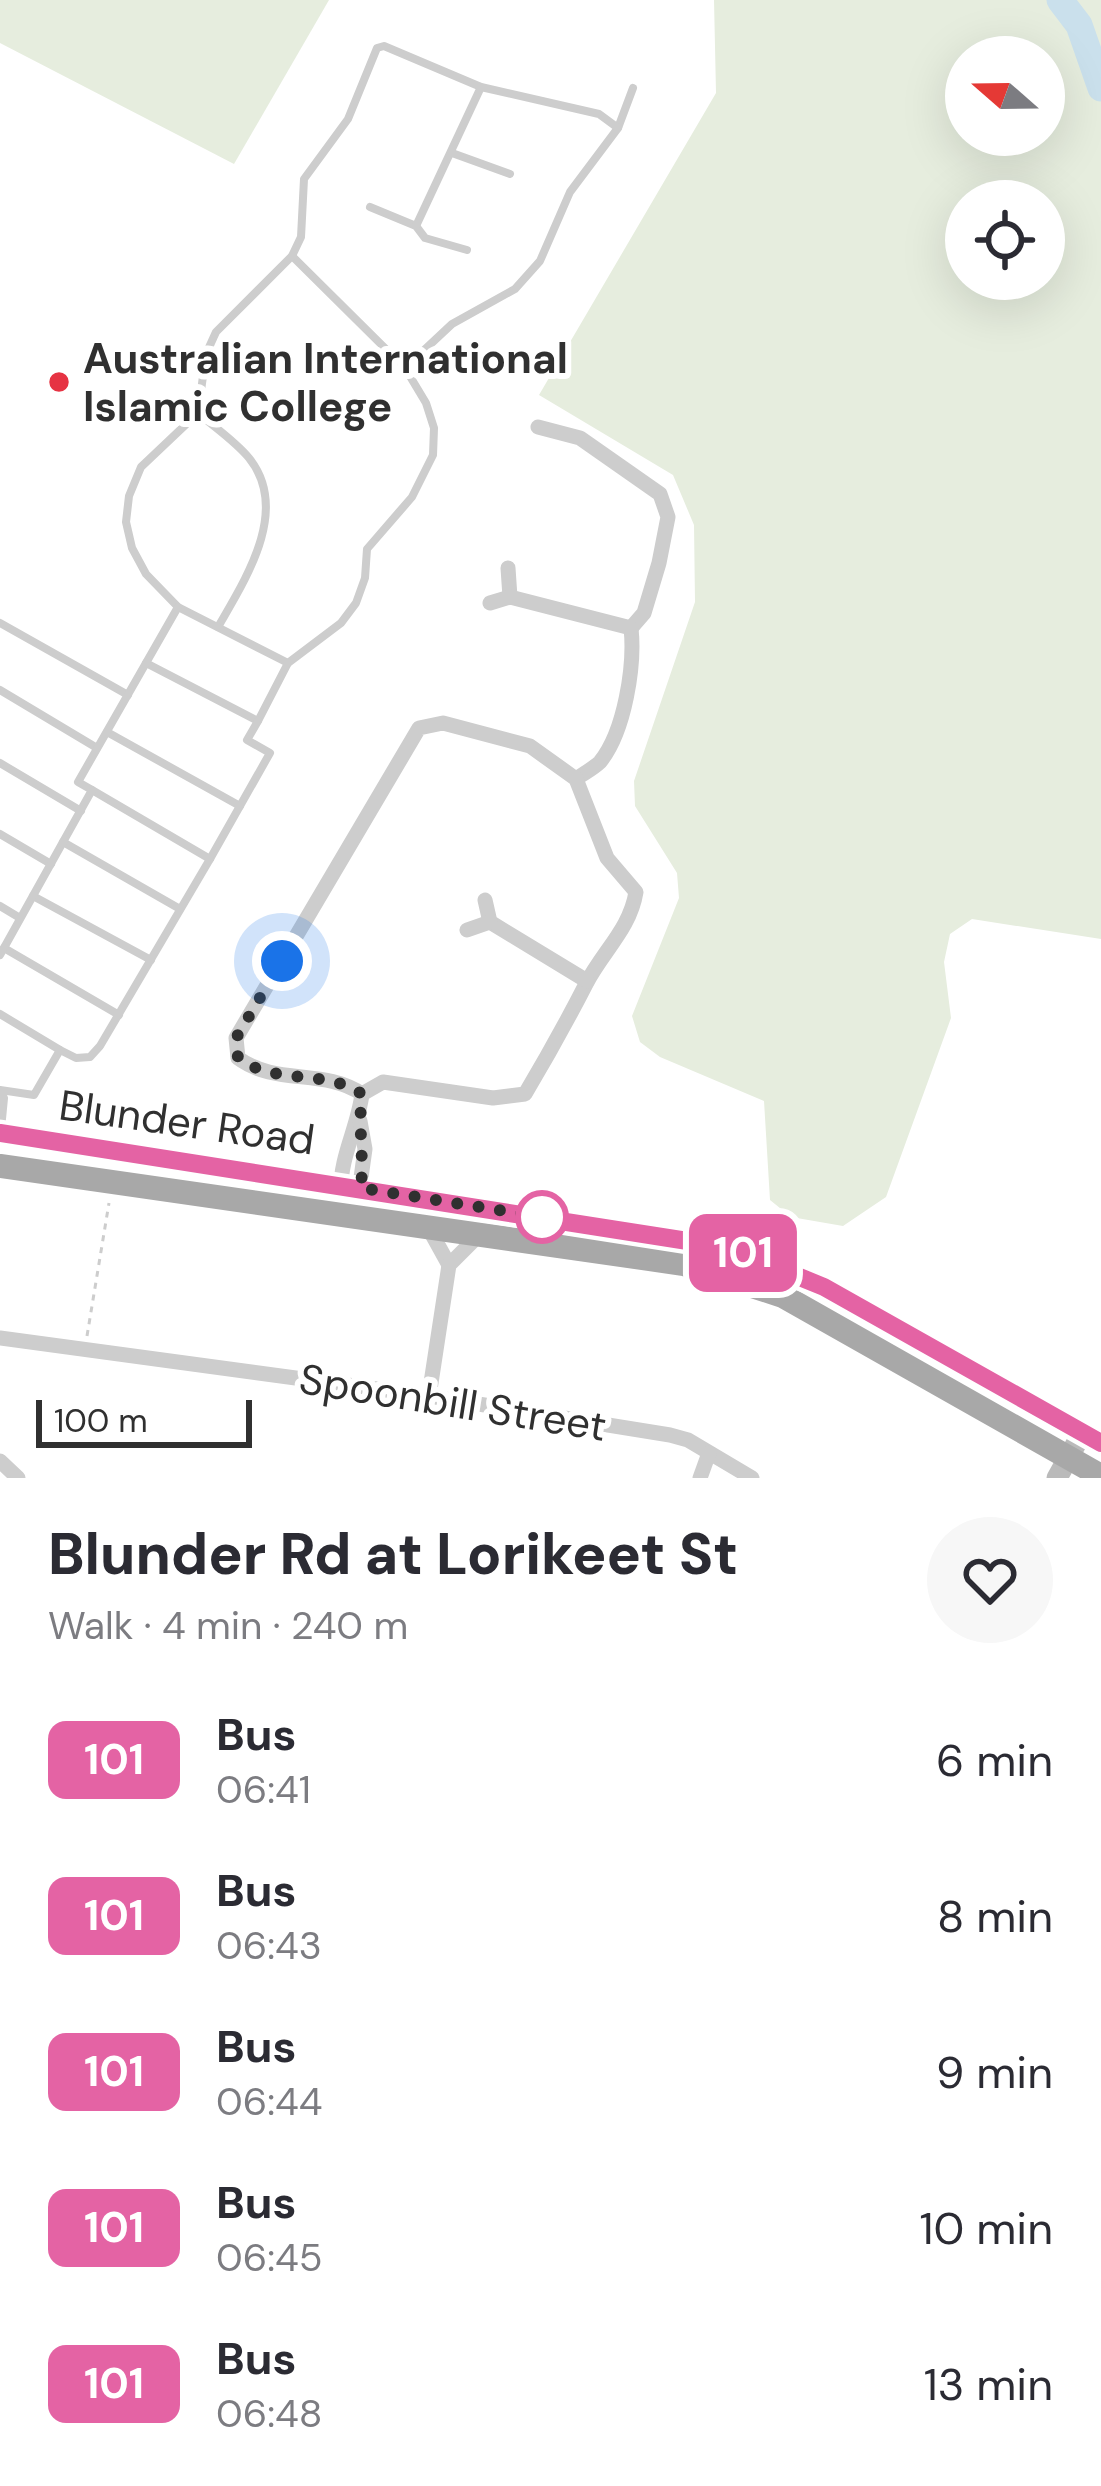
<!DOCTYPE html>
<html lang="en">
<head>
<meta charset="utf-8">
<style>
  :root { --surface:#fff; --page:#f7f7f7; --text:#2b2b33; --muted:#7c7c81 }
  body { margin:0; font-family:"DM Sans",sans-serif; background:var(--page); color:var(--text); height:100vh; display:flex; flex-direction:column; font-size:45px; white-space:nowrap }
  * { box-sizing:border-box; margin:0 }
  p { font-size:39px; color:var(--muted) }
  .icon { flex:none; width:66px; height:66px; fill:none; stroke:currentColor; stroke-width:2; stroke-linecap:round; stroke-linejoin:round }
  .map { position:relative; height:1478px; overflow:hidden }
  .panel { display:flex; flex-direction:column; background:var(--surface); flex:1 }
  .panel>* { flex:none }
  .badge { padding:0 24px; border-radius:18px; font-size:42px; line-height:78px }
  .needle { width:78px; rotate:290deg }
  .fabs { position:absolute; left:945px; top:36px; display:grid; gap:24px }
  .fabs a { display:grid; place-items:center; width:120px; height:120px; border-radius:50%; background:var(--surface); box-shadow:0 12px 48px #0002; font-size:60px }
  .scale { position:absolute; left:36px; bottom:30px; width:216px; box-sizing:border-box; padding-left:12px; border:6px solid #303030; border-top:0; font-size:33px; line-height:42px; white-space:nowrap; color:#303030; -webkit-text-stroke:9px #fff; paint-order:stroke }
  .you { position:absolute; width:60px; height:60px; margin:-30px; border:9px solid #fff; border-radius:50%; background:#1a73e8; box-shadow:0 0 0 18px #1a73e833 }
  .map>.badge { position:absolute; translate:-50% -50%; box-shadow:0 0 0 6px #fff }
  .round { display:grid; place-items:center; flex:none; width:126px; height:126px; border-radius:63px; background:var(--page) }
  .headline { display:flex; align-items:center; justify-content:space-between; height:204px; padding:0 48px }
  h1 { font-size:57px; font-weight:800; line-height:90px }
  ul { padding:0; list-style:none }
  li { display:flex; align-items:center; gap:36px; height:156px; padding:0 48px }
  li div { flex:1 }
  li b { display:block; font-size:45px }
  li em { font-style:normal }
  li .badge { min-width:132px; font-weight:700; text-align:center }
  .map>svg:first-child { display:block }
  .green { fill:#e6edde; fill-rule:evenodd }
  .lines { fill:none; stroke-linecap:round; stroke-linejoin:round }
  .river { stroke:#cae0ec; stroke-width:27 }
  .path { stroke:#cdcdcd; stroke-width:3; stroke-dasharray:6 6; stroke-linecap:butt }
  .lane { stroke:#cdcdcd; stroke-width:8 }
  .street { stroke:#cdcdcd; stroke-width:15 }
  .secondary { stroke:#bababa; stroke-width:21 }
  .primary { stroke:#a8a8a8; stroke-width:24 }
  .line-casing { stroke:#fff; stroke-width:27 }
  .line { stroke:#e463a4; stroke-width:18 }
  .walk { stroke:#303030; stroke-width:12; stroke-dasharray:0 21.6 }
  .poi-dot { fill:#e63343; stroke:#fff; stroke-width:4.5 }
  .stop-dot { fill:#fff; stroke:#e463a4; stroke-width:6 }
  .labels { text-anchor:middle; stroke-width:12; stroke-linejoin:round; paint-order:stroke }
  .poi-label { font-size:42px; font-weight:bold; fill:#303030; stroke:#fff; text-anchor:start }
  .street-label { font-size:42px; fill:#303030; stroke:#fff }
</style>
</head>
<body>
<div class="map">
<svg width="1101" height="1478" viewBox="0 0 1101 1478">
  <rect width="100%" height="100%" fill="#fff"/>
  <g class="green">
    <polygon points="0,0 329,0 234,164 0,43"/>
    <path d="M 714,0 L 1101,0 L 1101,939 L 972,919 L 950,934 L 944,962 L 951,1018 L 886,1197 L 843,1226 L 791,1217 L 770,1200 L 764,1101 L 660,1057 L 640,1042 L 632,1016 L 679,898 L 677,873 L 635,806 L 634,781 L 695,602 L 694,525 L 673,475 L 539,395 L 716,93 ZM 966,57 L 1044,57 L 1044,135 L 966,135 ZM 966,201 L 1044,201 L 1044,279 L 966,279 Z"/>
  </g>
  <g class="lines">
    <polyline class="river" points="1060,0 1079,25 1101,88"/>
    <polyline class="path" points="87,1336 109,1203"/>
    <g class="lane">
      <polyline points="452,153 510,174"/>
      <polyline points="370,207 416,226 425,238 467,250"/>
      <polyline points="416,226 481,87"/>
      <polyline points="405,368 452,324 515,289 540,261 570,192 618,128 633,88"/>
      <path d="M 198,413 C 214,427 235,441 249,458 C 291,510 245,580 218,627"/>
      <polyline points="0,623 128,695"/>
      <polyline points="146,663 258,721 288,663 341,623 356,603 365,578 367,549 412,497 433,455 434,428 426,403 405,368 292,256"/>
      <polyline points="288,663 178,607 146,574 132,548 126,522 129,496 141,467 198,413 206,354 216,332 292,256 301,237 304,179 348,119 377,48 384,46 481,87 599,114 618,128"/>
      <polyline points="0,690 97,748"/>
      <polyline points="107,732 240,806"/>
      <polyline points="0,763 81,811"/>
      <polyline points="92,790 210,859 270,753 247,740 258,721"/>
      <polyline points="0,834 51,864"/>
      <polyline points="63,842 180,909"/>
      <polyline points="33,896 151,960"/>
      <polyline points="0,906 20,918"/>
      <polyline points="4,948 119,1015"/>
      <polyline points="0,955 92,790 78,782 178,607"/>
      <polyline points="0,1014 60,1050 34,1095 0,1090"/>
      <polyline points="60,1050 76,1058 90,1057 100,1046 210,859"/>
      <polyline points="1,1091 4,1098 1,1129"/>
    </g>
    <g class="street">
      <polyline points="538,427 580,438 660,494 668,517 659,563 644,613 631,628"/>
      <polyline points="508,568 510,597"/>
      <path d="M 490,603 L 510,597 L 631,628 C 635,665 625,731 600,762 C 594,768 583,774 576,779"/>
      <path d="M 443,723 L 530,746 L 576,779 L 607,858 L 636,892 C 630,929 603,951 586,984 C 567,1021 547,1057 525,1094 L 493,1098 L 383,1082 L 362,1094 C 324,1068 276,1086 238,1058 L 236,1038 L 419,728 Z"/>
      <polyline points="485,900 490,922 587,981"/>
      <polyline points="467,930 490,922"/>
      <path d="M 341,1190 C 340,1157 358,1127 362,1094"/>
      <polyline points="359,1192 365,1149 360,1121"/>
      <polyline points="428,1227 449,1265"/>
      <polyline points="0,1338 429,1396 670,1435 688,1440 752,1478"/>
      <polyline points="429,1396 449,1265 479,1235"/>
      <polyline points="0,1461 18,1478"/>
      <polyline points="700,1478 709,1453"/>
    </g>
    <polyline class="secondary" points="1057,1478 1082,1433"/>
    <g class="primary">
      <polyline points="0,1133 726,1247 824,1287 1101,1443"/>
      <polyline points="0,1166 684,1264 783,1296 1101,1476"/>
    </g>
  </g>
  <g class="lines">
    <defs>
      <polyline id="line" points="0,1133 726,1247 824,1287 1101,1443"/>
    </defs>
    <use href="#line" class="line-casing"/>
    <use href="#line" class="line"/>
    <path class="walk" d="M 282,961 L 236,1038 L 238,1058 C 276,1086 324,1068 362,1094 C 358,1125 364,1156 361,1188 L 542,1217"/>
  </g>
  <circle class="poi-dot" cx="59" cy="382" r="12"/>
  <circle class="stop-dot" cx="542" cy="1217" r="24"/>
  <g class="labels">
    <g class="poi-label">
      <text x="83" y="373">Australian International<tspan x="83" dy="48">Islamic College</tspan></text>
    </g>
    <g class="street-label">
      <text transform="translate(187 1122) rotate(8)" y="15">Blunder Road</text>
      <text transform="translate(453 1402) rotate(9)" y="15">Spoonbill Street</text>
    </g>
  </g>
</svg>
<div class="fabs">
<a><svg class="needle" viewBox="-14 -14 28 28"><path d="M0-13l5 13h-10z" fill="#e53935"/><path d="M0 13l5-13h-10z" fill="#7c7c81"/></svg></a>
<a><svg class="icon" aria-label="locate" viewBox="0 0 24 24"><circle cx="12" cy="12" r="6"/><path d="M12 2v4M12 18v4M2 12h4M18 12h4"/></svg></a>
</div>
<div class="scale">100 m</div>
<div class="you" style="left:282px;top:961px"></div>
<b class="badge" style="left:743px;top:1253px;background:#e463a4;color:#fff">101</b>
</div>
<section class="panel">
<div class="headline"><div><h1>Blunder Rd at Lorikeet St</h1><p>Walk · 4 min · 240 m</p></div><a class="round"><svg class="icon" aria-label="heart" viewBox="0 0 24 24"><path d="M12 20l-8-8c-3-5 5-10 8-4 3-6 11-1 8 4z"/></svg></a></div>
<ul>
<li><span class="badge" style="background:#e463a4;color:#fff">101</span><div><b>Bus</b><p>06:41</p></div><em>6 min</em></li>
<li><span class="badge" style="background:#e463a4;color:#fff">101</span><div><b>Bus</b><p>06:43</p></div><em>8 min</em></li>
<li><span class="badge" style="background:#e463a4;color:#fff">101</span><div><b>Bus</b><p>06:44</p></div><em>9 min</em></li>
<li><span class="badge" style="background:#e463a4;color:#fff">101</span><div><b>Bus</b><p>06:45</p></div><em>10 min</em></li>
<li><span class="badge" style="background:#e463a4;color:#fff">101</span><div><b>Bus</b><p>06:48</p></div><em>13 min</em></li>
</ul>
</section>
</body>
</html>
